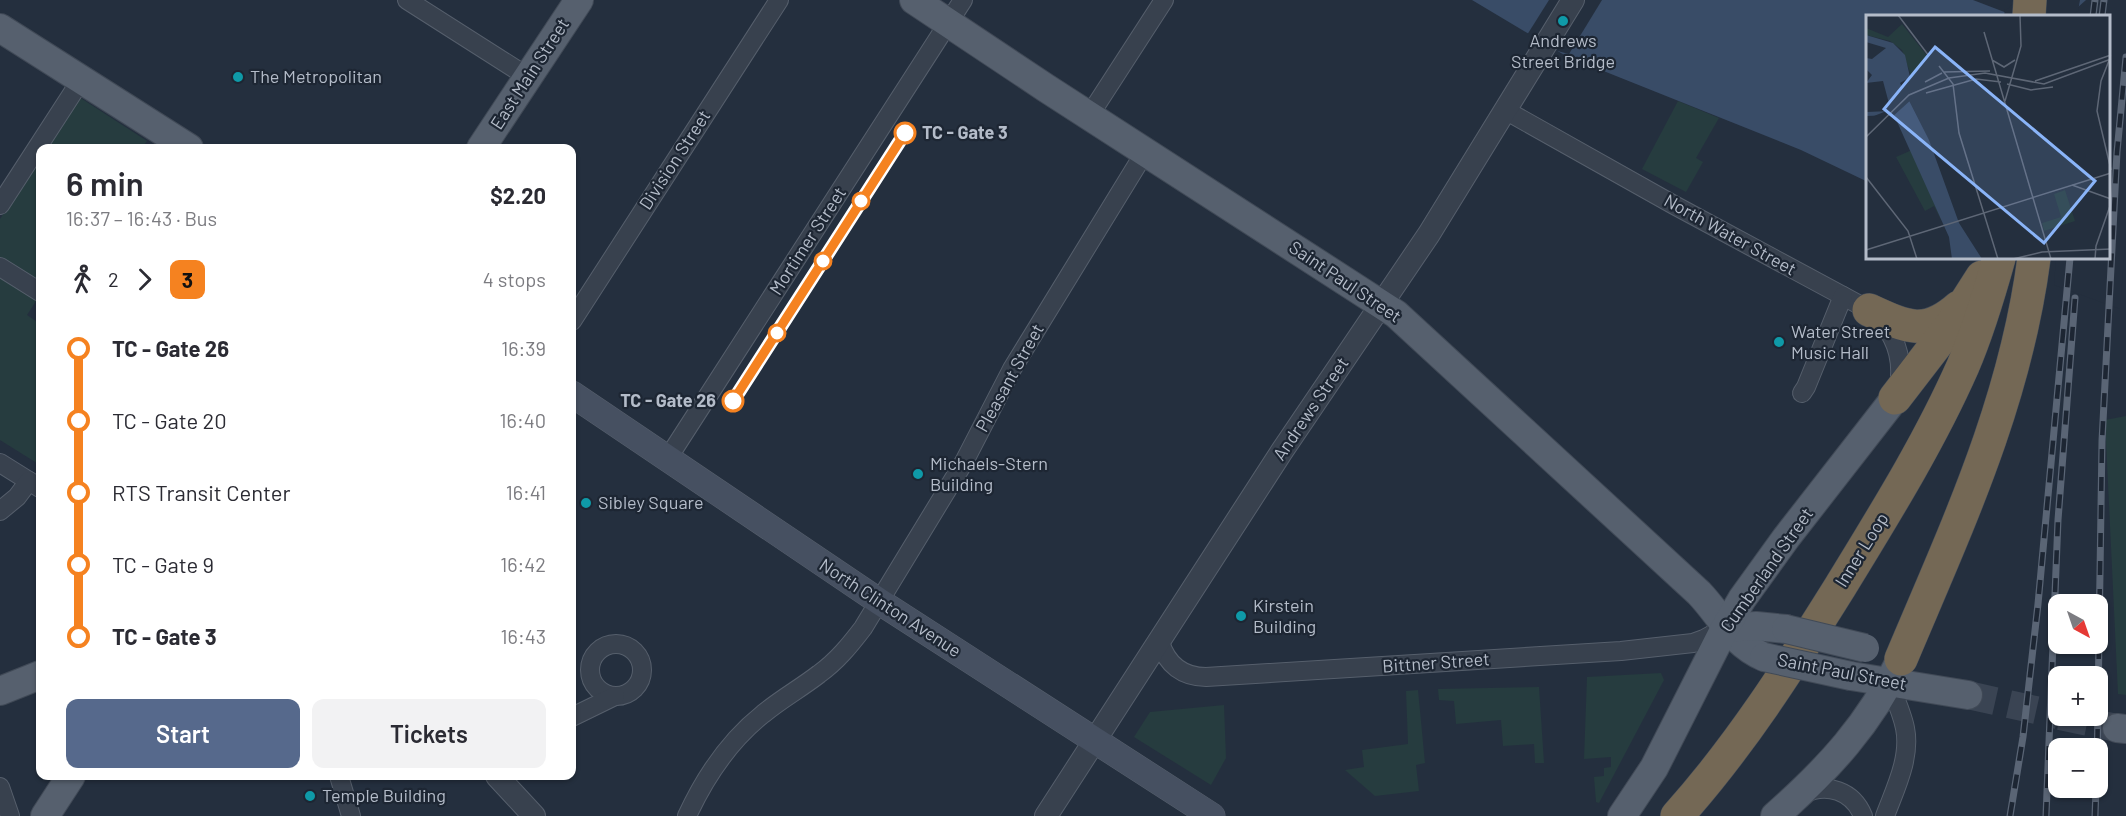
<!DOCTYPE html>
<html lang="en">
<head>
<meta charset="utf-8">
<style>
  :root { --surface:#fff; --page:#f2f2f3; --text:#2b2b33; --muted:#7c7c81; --accent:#56698c }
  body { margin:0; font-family:Barlow,sans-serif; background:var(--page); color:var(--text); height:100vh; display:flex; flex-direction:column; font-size:22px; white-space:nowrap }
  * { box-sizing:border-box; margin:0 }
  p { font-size:20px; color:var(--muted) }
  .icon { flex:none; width:33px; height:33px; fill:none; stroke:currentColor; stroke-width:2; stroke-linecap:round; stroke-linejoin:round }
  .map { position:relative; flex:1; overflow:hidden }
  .side { position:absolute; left:36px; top:144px; width:540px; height:636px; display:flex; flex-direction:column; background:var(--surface); border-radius:12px; box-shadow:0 2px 4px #0004 }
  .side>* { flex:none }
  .badge { padding:0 12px; border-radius:9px; font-size:21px; line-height:39px }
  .needle { width:39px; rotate:140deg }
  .fabs { position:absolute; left:2048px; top:594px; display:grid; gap:12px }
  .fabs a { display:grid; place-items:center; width:60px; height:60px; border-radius:12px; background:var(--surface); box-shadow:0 2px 4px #0004; font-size:30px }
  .map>.badge { position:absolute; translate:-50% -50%; box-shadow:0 0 0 3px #fff }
  .legs { display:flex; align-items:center; gap:9px; height:66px; padding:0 30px; font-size:20px }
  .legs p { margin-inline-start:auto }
  .head { display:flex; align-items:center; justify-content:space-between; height:102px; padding:0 30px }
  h1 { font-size:33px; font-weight:600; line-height:45px }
  .action { display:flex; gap:12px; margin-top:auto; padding:12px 30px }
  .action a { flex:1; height:69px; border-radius:12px; background:var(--accent); color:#fff; font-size:24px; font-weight:600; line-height:69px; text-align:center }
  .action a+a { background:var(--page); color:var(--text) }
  ul { padding:0 30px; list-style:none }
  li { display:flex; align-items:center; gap:21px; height:72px; font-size:22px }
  li i { display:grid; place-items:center; width:9px; height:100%; margin:0 8px; background:currentColor }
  li i::after { content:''; width:15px; height:15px; margin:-8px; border:4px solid; border-radius:50%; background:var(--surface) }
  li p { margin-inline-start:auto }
  li:first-child i { background:linear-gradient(#0000 50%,currentColor 0) }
  li:last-child i { background:linear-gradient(currentColor 50%,#0000 0) }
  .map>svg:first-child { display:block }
  .green { fill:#263c3f }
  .water { fill:#394c67 }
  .pier { fill:#242f3e }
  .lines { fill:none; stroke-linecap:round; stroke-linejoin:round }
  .primary-tunnel { stroke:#3a4453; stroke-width:28; stroke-dasharray:28 14; stroke-linecap:butt }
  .minor-casing { stroke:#565f6c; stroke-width:20 }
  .tertiary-casing { stroke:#565f6c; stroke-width:24 }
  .secondary-casing { stroke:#565f6c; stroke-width:27 }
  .primary-casing { stroke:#414a57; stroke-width:30 }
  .motorway-casing { stroke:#434c59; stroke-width:34 }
  .minor { stroke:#38414e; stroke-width:18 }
  .tertiary { stroke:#38414e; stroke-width:22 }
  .secondary { stroke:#465061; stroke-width:26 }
  .primary { stroke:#56606e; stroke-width:28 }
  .motorway { stroke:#746855; stroke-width:33 }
  .rail-casing { stroke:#5a6575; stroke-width:7 }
  .rail { stroke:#1d2633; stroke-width:4.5; stroke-dasharray:14; stroke-linecap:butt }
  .primary-bridge-casing { stroke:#414a57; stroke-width:30; stroke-linecap:butt }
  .primary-bridge { stroke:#56606e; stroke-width:28 }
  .line-1-casing { stroke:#fff; stroke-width:14 }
  .line-1 { stroke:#f58220; stroke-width:9 }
  .culture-dot { fill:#0f9aa8; stroke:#1d2633; stroke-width:2 }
  .stop-1-dot { fill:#fff; stroke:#f58220; stroke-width:3 }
  .labels { text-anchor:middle; stroke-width:4.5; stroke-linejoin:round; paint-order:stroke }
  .poi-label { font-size:18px; fill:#b4bcc9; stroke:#1d2633; text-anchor:start }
  .street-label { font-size:18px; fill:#b4bcc9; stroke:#1d2633 }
  .stop-label { font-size:18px; font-weight:bold; fill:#b4bcc9; stroke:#1d2633; text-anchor:start }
  .inset-road { fill:none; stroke:#5e6776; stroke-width:1.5 }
  .view { fill:#8ab4f8; fill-opacity:0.15; stroke:#8ab4f8; stroke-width:3 }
  .inset-edge { fill:none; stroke:#b4bcc9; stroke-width:3 }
</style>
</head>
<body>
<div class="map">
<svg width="2126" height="816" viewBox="0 0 2126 816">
  <rect width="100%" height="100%" fill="#242f3e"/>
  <g class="green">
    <polygon points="79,97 147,141 142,148 46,148"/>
    <polygon points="1678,101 1719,118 1696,158 1703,162 1686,192 1642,169"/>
    <polygon points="40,156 40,295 27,315 40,324 40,465 0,440 0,219"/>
    <polygon points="2126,416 2126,695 2118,694 2105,420"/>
    <polygon points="1661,673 1664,680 1599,803 1596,802 1594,777 1604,776 1604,768 1611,767 1611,757 1584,759 1587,677"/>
    <polygon points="1539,687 1544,763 1535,763 1534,744 1503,746 1501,720 1456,724 1454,701 1439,700 1438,689"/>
    <polygon points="1418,690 1425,763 1416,765 1419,791 1375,796 1345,770 1364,767 1362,750 1408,744 1406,691"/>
    <polygon points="1224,705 1226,758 1211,785 1134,737 1150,712"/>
  </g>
  <polygon class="water" points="1472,0 1973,0 2007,13 2021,0 2086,0 2068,16 1868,16 1868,182 1801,150 1566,56"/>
  <g class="pier">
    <polygon points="1549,0 1602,0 1569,54 1550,49 1527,35"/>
    <polygon points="2017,0 2080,0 2078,11 2072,16 2004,16 2005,9 2006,10"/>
    <polygon points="2110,58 2126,67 2126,233 2120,309 2054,285 2056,258 2110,258"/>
  </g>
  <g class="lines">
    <g class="primary-tunnel">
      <polyline points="1968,695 2058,715"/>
      <polyline points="2060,716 2117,728"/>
    </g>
    <defs>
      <g id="minor">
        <polyline points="407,0 528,77"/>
        <path d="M 1505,110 L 1674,205 L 1869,310 C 1894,330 1904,355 1899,386"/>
        <polyline points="1089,116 1164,0"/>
        <polyline points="0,205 81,80"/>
        <polyline points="0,267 40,292"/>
        <polyline points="572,321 779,0"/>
        <polyline points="1802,393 1806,387 1843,296"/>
        <polyline points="668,458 963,0"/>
        <polyline points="0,463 40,488"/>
        <polyline points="0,511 17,497 29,481"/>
        <path d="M 1160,642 C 1167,665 1183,677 1206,677 L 1621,651 L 1693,643 L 1704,639 L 1724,628"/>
        <circle cx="616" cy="670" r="26"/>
        <polyline points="572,717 615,696"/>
        <polyline points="339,776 351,816"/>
        <polyline points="0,787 10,816"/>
        <path d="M 1803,794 C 1827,782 1853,791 1863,816"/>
        <path d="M 687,816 C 705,777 729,741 763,714 C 781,699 801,688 819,674 C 837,661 850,645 863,628 L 964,462 L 1012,369 L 1145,152"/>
        <path d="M 1885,816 C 1895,789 1911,758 1905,728 C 1902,713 1895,698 1889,683"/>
      </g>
      <g id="tertiary">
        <polyline points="497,776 534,816"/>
        <polyline points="1046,816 1282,451 1429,234 1573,0"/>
      </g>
      <polyline id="secondary" points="572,394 880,602 1212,816"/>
      <g id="primary">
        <path d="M 914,0 L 1046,88 L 1396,314 L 1699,593 C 1721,616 1733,644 1764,657"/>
        <polyline points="0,28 189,148"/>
        <polyline points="481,148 579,0"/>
        <polyline points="1725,628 1756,626 1786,629"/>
        <polyline points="1851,676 1968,695"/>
        <polyline points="0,691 40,675"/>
        <polyline points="2117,728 2126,729"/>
        <polyline points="45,816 71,776"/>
        <polyline points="1622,816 1654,768 1725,628 1742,599 1786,538 1895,398"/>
        <path d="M 1775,816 C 1828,769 1870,724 1901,659"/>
      </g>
      <g id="motorway">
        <polyline points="2029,16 2030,0"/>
        <path d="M 1869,310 C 1906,327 1925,337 1959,307"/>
        <polyline points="1895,398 1952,324 1982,277"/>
        <path d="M 1901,659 C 1957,526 2015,404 2034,258"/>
        <path d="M 1677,816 C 1740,746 1790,667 1840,587 C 1884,515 1929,443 1963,366 C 1978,331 1989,294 1999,258"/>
      </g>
    </defs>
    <use href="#minor" class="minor-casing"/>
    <use href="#tertiary" class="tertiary-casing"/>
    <use href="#secondary" class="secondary-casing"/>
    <use href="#primary" class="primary-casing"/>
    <use href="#motorway" class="motorway-casing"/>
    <use href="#minor" class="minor"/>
    <use href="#tertiary" class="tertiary"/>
    <use href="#secondary" class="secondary"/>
    <use href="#primary" class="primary"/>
    <use href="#motorway" class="motorway"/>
    <defs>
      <g id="rail">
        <polyline points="2093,16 2095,0"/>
        <polyline points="2102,16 2104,0"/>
        <polyline points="2097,771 2102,441 2117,152 2126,57"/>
        <polyline points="2010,816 2023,737 2038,604 2070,258"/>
        <polyline points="2046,816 2058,520 2075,298"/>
        <polyline points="2095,816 2096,788"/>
      </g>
    </defs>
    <use href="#rail" class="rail-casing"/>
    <use href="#rail" class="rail"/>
    <defs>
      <g id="primary-bridge">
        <polyline points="1786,629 1865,648"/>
        <polyline points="1764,657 1851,676"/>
      </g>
    </defs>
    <use href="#primary-bridge" class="primary-bridge-casing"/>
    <use href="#primary-bridge" class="primary-bridge"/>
  </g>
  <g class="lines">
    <defs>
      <polyline id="line-1" points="733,401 905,133"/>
    </defs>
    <use href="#line-1" class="line-1-casing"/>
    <use href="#line-1" class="line-1"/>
  </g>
  <g class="culture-dot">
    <circle cx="1563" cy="21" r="6"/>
    <circle cx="238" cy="77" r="6"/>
    <circle cx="1779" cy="342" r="6"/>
    <circle cx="918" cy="474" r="6"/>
    <circle cx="586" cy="503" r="6"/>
    <circle cx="1241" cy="616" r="6"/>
    <circle cx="310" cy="796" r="6"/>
  </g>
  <g class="stop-1-dot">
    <circle cx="905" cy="133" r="10"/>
    <circle cx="861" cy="201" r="8"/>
    <circle cx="823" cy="261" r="8"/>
    <circle cx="777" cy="333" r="8"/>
    <circle cx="733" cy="401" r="10"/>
  </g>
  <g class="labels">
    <g class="poi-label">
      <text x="1563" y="47" text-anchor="middle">Andrews<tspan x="1563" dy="21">Street Bridge</tspan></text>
      <text x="250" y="83">The Metropolitan</text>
      <text x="1791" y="338">Water Street<tspan x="1791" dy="21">Music Hall</tspan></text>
      <text x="930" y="470">Michaels-Stern<tspan x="930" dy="21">Building</tspan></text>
      <text x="598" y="509">Sibley Square</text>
      <text x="1253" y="612">Kirstein<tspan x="1253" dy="21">Building</tspan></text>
      <text x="322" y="802">Temple Building</text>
    </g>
    <g class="street-label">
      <text transform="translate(530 74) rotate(-57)" y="6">East Main Street</text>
      <text transform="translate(675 160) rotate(-57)" y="6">Division Street</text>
      <text transform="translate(1730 235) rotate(29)" y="6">North Water Street</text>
      <text transform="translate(808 241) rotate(-57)" y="6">Mortimer Street</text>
      <text transform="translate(1345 282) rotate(34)" y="6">Saint Paul Street</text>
      <text transform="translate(1010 378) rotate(-61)" y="6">Pleasant Street</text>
      <text transform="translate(1311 409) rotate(-56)" y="6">Andrews Street</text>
      <text transform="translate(1862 550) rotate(-58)" y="6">Inner Loop</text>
      <text transform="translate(1767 570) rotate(-55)" y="6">Cumberland Street</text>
      <text transform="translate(890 608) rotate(33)" y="6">North Clinton Avenue</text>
      <text transform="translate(1436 663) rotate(-4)" y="6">Bittner Street</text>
      <text transform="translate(1842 672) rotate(11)" y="6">Saint Paul Street</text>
    </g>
    <g class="stop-label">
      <text x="922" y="139">TC - Gate 3</text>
      <text x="716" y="407" text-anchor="end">TC - Gate 26</text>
    </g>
  </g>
  <g transform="translate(1866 15)">
    <rect width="244" height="244" fill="#242f3e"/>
    <path d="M 36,9 L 62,42 L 46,63 L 36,35 L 24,26 L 0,20 L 0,13 L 22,22 ZM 46,135 L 76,207 L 68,191 L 59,196 L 30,142 ZM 199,175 L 209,206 L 178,216 L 176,208 L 195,202 L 188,179 Z" fill="#263c3f"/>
    <path d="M 0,20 L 27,28 L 39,40 L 44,62 L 34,68 L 63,125 L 93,208 L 116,244 L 86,244 L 83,222 L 28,100 L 0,101 L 0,97 L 25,96 L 17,66 L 0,68 L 6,60 L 0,54 L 0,43 L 6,44 L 20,33 L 0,27 Z" fill="#394c67"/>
    <path d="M 40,69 L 46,84 L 25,103 L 8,101 L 23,95 L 21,88 Z" fill="#242f3e"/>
    <path class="inset-road" d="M 32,0 L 63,41M 118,17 L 185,244M 244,43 L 235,66 L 231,96 L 245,155M 126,45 L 138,52 L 149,45M 73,51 L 87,69 L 93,118 L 132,244M 78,57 L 124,56M 169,66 L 245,40M 59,67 L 76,58M 141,69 L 165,75 L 187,72M 60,78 L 110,64 L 135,67M 139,86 L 155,31 L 154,0M 0,122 L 43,80 L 83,63 L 119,58 L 178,69 L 245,44M 0,162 L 42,216 L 51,244M 206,170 L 245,184M 0,235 L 245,158M 147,244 L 176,237 L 245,234M 229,244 L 230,231 L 245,188"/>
    <path class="view" d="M 69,32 L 229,166 L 178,228 L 18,94 Z"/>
    <rect width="244" height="244" class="inset-edge"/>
  </g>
</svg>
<div class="fabs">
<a><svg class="needle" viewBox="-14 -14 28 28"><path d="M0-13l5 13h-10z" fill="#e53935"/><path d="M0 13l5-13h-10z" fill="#7c7c81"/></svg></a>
<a>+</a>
<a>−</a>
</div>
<section class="side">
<div class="head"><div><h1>6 min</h1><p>16:37 – 16:43 · Bus</p></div><b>$2.20</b></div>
<div class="legs"><svg class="icon" aria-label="walk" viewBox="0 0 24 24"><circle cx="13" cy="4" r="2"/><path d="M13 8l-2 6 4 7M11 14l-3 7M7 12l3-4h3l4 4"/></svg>2<svg class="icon" aria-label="forward" viewBox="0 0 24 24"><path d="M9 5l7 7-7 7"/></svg><b class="badge" style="background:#f58220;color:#111">3</b><p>4 stops</p></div>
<ul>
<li><i style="color:#f58220"></i><b>TC - Gate 26</b><p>16:39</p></li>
<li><i style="color:#f58220"></i><span>TC - Gate 20</span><p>16:40</p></li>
<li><i style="color:#f58220"></i><span>RTS Transit Center</span><p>16:41</p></li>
<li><i style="color:#f58220"></i><span>TC - Gate 9</span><p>16:42</p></li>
<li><i style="color:#f58220"></i><b>TC - Gate 3</b><p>16:43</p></li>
</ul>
<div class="action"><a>Start</a><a>Tickets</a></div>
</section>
</div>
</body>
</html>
